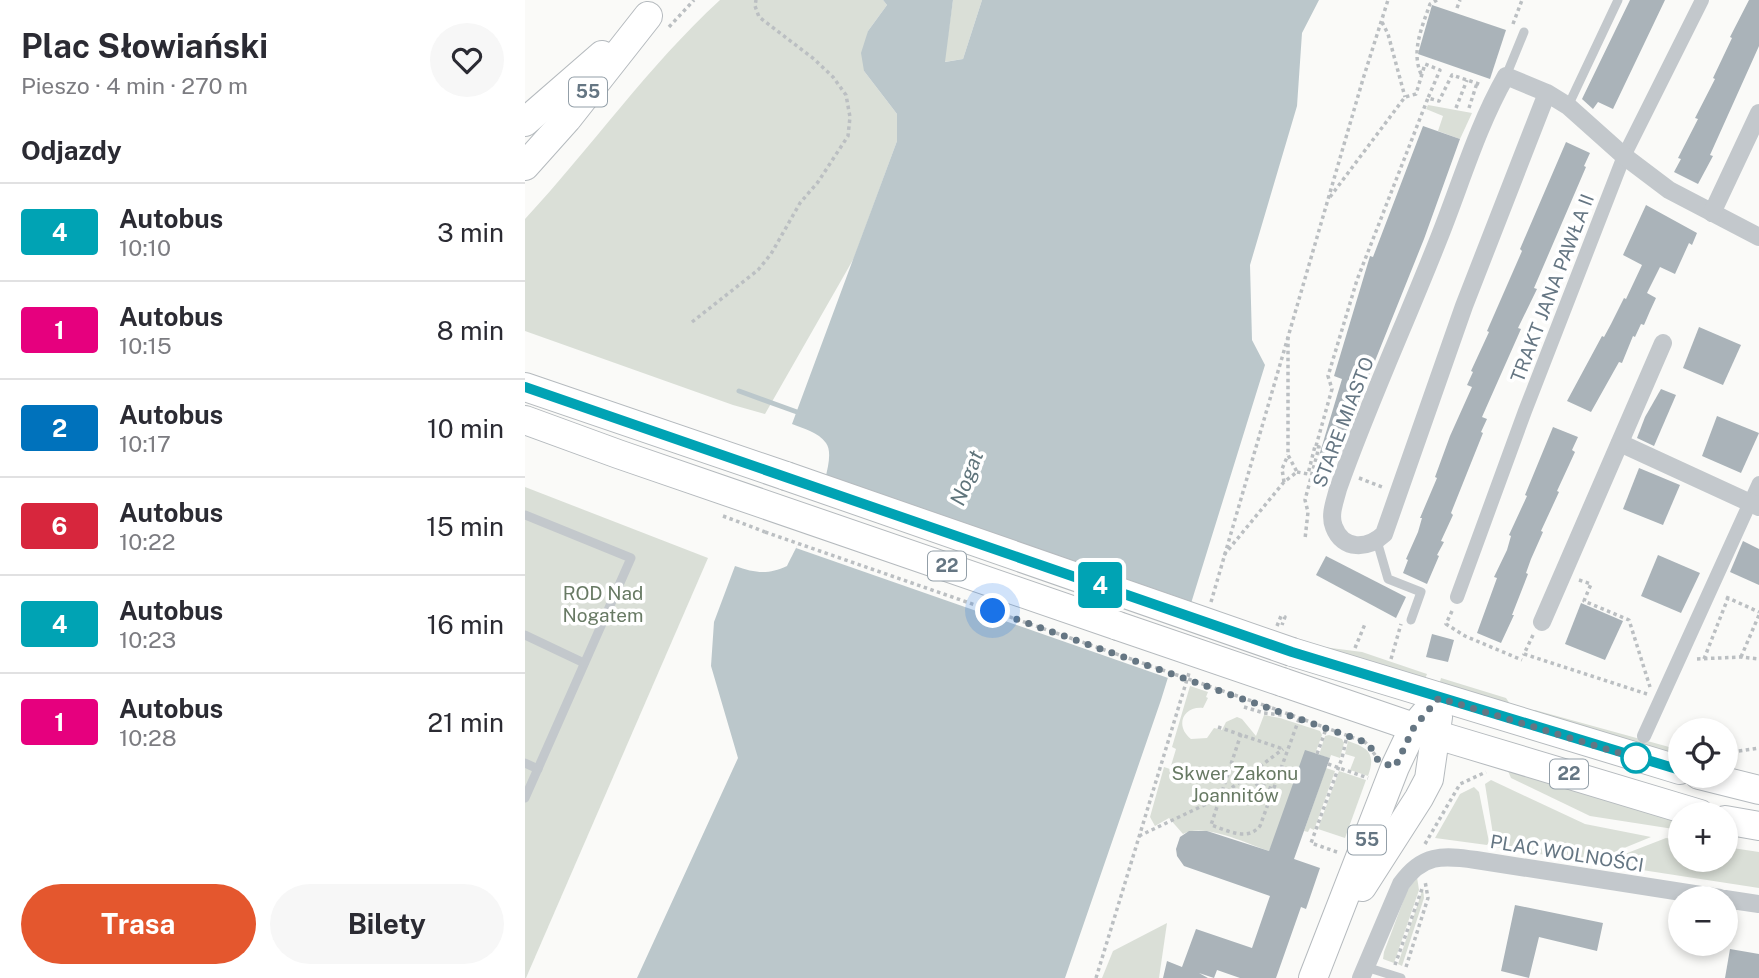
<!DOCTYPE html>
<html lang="pl">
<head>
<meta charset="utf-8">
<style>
  :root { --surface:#fff; --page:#f7f7f7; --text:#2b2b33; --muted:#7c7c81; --line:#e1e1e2; --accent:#e4572e }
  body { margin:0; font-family:"Public Sans",sans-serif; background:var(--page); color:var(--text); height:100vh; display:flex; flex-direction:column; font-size:26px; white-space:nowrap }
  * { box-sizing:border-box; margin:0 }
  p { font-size:23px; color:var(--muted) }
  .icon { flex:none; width:38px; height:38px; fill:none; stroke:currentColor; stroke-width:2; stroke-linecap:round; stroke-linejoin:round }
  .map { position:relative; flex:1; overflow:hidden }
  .panel { display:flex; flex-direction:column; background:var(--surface); width:525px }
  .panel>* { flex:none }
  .badge { padding:0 14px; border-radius:5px; font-size:24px; line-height:46px }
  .controls { position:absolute; left:1143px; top:718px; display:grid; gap:14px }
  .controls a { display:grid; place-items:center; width:70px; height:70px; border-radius:50%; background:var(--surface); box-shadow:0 4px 10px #0003; font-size:35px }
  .you { position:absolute; width:35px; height:35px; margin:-18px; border:5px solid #fff; border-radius:50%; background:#1a73e8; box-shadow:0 0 0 10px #1a73e833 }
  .map>.badge { position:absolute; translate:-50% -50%; box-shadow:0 0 0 4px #fff }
  h2 { padding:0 21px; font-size:26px; line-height:63px }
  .round { display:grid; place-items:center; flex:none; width:74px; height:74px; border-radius:37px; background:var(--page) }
  .summary { display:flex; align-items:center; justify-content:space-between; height:119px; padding:0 21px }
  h1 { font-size:33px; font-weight:700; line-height:52px }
  .primary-button { display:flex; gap:14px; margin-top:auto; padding:14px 21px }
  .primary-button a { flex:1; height:80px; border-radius:42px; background:var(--accent); color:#fff; font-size:28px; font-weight:700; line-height:80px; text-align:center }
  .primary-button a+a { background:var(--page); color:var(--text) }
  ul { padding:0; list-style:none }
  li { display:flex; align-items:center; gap:21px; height:98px; padding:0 21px; border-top:2px solid var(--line) }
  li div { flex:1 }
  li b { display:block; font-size:26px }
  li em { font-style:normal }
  li .badge { min-width:77px; font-weight:700; text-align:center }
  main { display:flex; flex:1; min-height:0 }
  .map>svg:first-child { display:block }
  .green { fill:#dadfd7 }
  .water { fill:#bbc7cb }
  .pier { fill:#fafaf8 }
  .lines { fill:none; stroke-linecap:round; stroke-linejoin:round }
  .stream { stroke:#bbc7cb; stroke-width:5 }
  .building { fill:#aab3b9 }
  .primary-casing { stroke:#b5babe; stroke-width:30 }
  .path { stroke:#bbbfc2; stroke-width:3.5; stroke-dasharray:3.5 3.5; stroke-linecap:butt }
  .service { stroke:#c3c8cc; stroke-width:9 }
  .pedestrian { stroke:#c3c8cc; stroke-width:14 }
  .minor { stroke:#c3c8cc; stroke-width:18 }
  .primary { stroke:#fff; stroke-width:28 }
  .primary-bridge-casing { stroke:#b5babe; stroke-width:30; stroke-linecap:butt }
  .path-bridge { stroke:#bbbfc2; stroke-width:3.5; stroke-dasharray:3.5 3.5; stroke-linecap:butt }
  .primary-bridge { stroke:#fff; stroke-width:28 }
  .line-casing { stroke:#fff; stroke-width:16 }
  .line { stroke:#00a3b4; stroke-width:10 }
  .walk { stroke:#657683; stroke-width:7; stroke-dasharray:0 12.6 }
  .stop-dot { fill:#fff; stroke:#00a3b4; stroke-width:3.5 }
  .labels { text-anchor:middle; stroke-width:7; stroke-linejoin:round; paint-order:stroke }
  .shield { fill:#fff; stroke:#939fa8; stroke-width:2 }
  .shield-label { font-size:18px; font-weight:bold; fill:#657683 }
  .street-label { font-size:19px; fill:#657683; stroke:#fff }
  .park-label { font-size:19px; fill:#687a64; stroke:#fff }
  .water-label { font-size:21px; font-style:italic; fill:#60757c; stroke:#fff }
</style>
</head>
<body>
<main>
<section class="panel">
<div class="summary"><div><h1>Plac Słowiański</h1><p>Pieszo · 4 min · 270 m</p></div><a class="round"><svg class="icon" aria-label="heart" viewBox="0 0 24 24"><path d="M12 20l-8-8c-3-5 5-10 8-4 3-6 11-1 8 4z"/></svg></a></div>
<h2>Odjazdy</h2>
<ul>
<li><span class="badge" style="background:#00a3b4;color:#fff">4</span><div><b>Autobus</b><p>10:10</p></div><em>3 min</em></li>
<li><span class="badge" style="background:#e6007e;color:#fff">1</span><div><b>Autobus</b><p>10:15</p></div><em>8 min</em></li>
<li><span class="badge" style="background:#0072bc;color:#fff">2</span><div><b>Autobus</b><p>10:17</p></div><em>10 min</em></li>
<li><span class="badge" style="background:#d7263d;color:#fff">6</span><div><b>Autobus</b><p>10:22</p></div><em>15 min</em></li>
<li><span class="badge" style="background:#00a3b4;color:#fff">4</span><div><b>Autobus</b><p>10:23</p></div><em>16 min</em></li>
<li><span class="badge" style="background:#e6007e;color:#fff">1</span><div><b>Autobus</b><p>10:28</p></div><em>21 min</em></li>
</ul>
<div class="primary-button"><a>Trasa</a><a>Bilety</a></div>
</section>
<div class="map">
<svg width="1234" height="978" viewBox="0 0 1234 978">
  <rect width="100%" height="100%" fill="#fafaf8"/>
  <g class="green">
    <path d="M 195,0 L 358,0 L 362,5 L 343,31 L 339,71 L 372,114 L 372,141 L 329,258 L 240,414 L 208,405 L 0,331 L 0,219 C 66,148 123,66 195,0 Z"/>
    <polygon points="428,0 457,0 438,59 419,62"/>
    <polygon points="903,105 947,113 935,139 913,131 918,116 901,109"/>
    <polygon points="0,487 183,558 1,978 0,978"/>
    <polygon points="783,645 837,652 902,674 898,684"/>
    <polygon points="916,678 981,698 985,704 913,689"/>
    <path d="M 665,686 L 683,692 L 681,697 L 683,698 L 678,708 C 657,706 650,727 666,739 L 682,738 L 689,728 L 697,730 L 701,722 L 712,717 L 717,719 L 731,736 L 739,715 L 755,718 L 795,731 L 797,735 L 790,754 L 744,851 C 722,844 679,822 658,834 L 644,818 L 630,826 L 625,817 L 639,767 L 645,769 L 651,749 L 647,747 Z"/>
    <polygon points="1010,710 1155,750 1155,757 1001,715"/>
    <polygon points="804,735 817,739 819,743 815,758 806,755 805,758 794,755 800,736"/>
    <path d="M 823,741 C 844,748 851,754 843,776 L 825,770 L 830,757 L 820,754 Z"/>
    <polygon points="801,768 810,771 789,830 785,828 783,832 779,831"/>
    <polygon points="814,771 841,780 820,838 793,829"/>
    <polygon points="983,771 1155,822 1155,830 1065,816 986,778"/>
    <polygon points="966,780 1060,824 1126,837 1065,862 970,847 960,784"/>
    <polygon points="949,787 954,792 964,842 962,845 910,838 935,794"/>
    <polygon points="1141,838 1155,840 1155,859 1200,859 1201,847 1234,852 1234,888 1091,866 1086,863 1092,857"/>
    <polygon points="892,877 894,890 869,963 858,959 859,952 882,891"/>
    <polygon points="898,888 899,898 877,966 873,964"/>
    <polygon points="642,923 634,978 577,978 588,951"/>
  </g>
  <path class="water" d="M 358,0 L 428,0 L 420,62 L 438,59 L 457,0 L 794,0 L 777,33 L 772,106 L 725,265 L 727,340 L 740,365 L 636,700 L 540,978 L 112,978 L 213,758 L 186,666 L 189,622 L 210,566 C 230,573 243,575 262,566 C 273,544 316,463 301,443 C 293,432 279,429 267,424 L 372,141 L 372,114 L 339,71 L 336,53 L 343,31 L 362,5 Z"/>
  <polygon class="pier" points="299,474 670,603 646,679 271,548"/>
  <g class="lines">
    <polyline class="stream" points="214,391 272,412"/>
  </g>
  <g class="building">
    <polygon points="1105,0 1140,0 1088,109 1073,102 1068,109 1057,99"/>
    <polygon points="1224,0 1234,0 1234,46 1185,155 1188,156 1173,184 1149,172 1156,159 1153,158 1173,119 1170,118 1190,79 1188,78 1207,38 1205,37"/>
    <polygon points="907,5 981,30 965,79 893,54"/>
    <polygon points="898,126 935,139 899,239 809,463 794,456 817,379 809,376 845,256 848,257"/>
    <polygon points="1041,142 1065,153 1059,166 1061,167 1009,288 1012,289 993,328 996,329 957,417 962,419 956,432 958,433 926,513 928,515 916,541 919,542 912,555 914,556 902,584 878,573 883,560 881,559 893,532 897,518 895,518 912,478 910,477 925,436 947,387 942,385 948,372 946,371 964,332 962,331 997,251 995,249"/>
    <polygon points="1121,205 1172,233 1167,245 1164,243 1150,274 1135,267 1122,293 1131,298 1125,311 1119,325 1116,324 1110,337 1108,336 1097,363 1094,362 1066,412 1042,401 1077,336 1079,337 1086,324 1099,298 1101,299 1117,265 1098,255"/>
    <polygon points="1174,327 1216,345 1198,385 1158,368"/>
    <polygon points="1136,389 1151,395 1129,446 1112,438 1120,417"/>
    <polygon points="1192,416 1234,433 1216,473 1177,456"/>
    <polygon points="1028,427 1053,437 1047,450 1050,452 1032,491 1034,492 1016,531 1018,532 1006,559 1001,573 1003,574 987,615 989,615 976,643 952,633 972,578 969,577 982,550 986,536 984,535 1002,496 1000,495"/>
    <polygon points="1114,468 1155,485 1138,525 1098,509"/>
    <polygon points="1218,541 1234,549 1234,585 1205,572"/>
    <polygon points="1133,555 1175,573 1156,613 1116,596"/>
    <polygon points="801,556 881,597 871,618 791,575"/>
    <polygon points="1056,603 1098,621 1080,660 1040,644"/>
    <polygon points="907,634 929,640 923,662 901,657"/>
    <polygon points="780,750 805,758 769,859 795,868 781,909 776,907 751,978 715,978 692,970 689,978 674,973 683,978 638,978 642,961 657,967 671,929 727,948 745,896 659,866 652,856 651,849 655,837 664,831 682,831 744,851"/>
    <polygon points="990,905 1078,923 1072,951 1014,937 1004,978 976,971"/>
    <polygon points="1205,949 1234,954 1234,978 1200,978"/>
  </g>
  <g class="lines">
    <defs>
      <g id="primary">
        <polyline points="0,122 77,55"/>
        <polyline points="0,166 42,119 123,16"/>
        <polyline points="0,387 261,476"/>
        <polyline points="0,420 93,454 593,626"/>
        <polyline points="767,652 1155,770"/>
        <polyline points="757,682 912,735 1175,814"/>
        <polyline points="1174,775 1234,790"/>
        <polyline points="1200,820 1234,826"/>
        <polyline points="837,887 894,798 904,779 913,717"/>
        <polyline points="788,978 870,767 889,727 900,714"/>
      </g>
    </defs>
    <use href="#primary" class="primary-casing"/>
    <g class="path">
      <polyline points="932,8 935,0"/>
      <polyline points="857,22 863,34 880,97"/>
      <polyline points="988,24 997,0"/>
      <polyline points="144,27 169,0"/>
      <path d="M 896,74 C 886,51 897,27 905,4 L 912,0"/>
      <polyline points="931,108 942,80"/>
      <polyline points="944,108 952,83"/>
      <polyline points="805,197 880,97 891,94 900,64 915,70 903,98 914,101 927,75 957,85"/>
      <polyline points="167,322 233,270 246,254 275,203 293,182 323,136 325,117 321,95 308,77 289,59 234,17 230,6 231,0"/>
      <polyline points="791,446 807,389 803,376 832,280 903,98"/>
      <polyline points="772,472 783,474 790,446 794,447 780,500 783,512 780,539"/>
      <polyline points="834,478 860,488"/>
      <polyline points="759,482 757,469 763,455"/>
      <polyline points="198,516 240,532"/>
      <polyline points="699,555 759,482 772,472 763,455 763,337"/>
      <polyline points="1054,580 1066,584 1059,601 1104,620 1125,687"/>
      <polyline points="1201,597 1234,612"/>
      <polyline points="686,602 838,79 863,0"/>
      <polyline points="927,611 921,624 940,636 997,660"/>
      <polyline points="752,626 756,616 760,617 757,625"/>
      <polyline points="1008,635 999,654 1122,694"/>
      <polyline points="830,648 840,624"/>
      <polyline points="1216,657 1234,615"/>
      <polyline points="866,659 876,624"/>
      <polyline points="1172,659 1216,657 1234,659"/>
      <polyline points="1179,659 1203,598"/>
      <polyline points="719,707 739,713 757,715"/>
      <polyline points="747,708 840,742 851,756"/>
      <polyline points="693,727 758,749"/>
      <path d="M 716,734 L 686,825 C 702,830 722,842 735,826 L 774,719"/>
      <polyline points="1200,753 1234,748"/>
      <polyline points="792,754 801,729"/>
      <polyline points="803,764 843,778"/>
      <polyline points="744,802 729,796 727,790 733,784 748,789"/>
      <polyline points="614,836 692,799 758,749"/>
      <polyline points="900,844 935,784 961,772"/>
      <polyline points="812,852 786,843 817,758 822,736"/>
      <polyline points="870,965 898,886"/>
      <polyline points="881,967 903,898 900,881"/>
      <polyline points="571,978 664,673"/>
    </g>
    <g class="service">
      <polyline points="981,76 999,32"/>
      <polyline points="1043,106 1093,0"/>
      <polyline points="0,515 106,558 0,798"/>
      <polyline points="852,541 863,579 896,592 886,620"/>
      <polyline points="0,635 59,663"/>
      <polyline points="0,763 13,769"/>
      <polyline points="841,967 876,978"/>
    </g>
    <g class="pedestrian">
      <polyline points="932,597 1000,411 1099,156 1177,0"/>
      <polyline points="1119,736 1234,483"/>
    </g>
    <g class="minor">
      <path d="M 1022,93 L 939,306 L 859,534 C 843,549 818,551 809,527 C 804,515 810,501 813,489 C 843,404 881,322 914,238 C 936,183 952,127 981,76 L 1022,93 L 1043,106 L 1099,156 L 1144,190 L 1234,237"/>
      <polyline points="1187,213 1234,113"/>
      <polyline points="1095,443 1234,507"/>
      <polyline points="1017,622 1138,343"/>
      <polyline points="1200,899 1234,904"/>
      <path d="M 836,978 L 876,884 C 897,854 917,855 951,860 L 1195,898"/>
    </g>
    <use href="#primary" class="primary"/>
    <defs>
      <g id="primary-bridge">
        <polyline points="261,476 767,652"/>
        <polyline points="593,626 757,682"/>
      </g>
    </defs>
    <use href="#primary-bridge" class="primary-bridge-casing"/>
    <polyline class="path-bridge" points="240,532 747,708"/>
    <use href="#primary-bridge" class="primary-bridge"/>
  </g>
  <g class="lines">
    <defs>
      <polyline id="line" points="0,387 767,652 1155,770"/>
    </defs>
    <use href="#line" class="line-casing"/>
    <use href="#line" class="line"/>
    <polyline class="walk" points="468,611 840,742 846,748 854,762 870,767 889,727 914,698 1111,758"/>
  </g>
  <circle class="stop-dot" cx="1111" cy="758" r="14"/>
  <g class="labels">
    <g class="shield">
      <rect x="44" y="77.5" width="38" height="29" rx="5"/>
      <rect x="403" y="551.5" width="38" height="29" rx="5"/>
      <rect x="1025" y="759.5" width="38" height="29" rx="5"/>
      <rect x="823" y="825.5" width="38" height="29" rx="5"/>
    </g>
    <g class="shield-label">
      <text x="63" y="98">55</text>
      <text x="422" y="572">22</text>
      <text x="1044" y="780">22</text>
      <text x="842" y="846">55</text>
    </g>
    <g class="street-label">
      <text transform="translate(1027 288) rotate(-69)" y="7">TRAKT JANA PAWŁA II</text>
      <text transform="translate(818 422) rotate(-69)" y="7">STARE MIASTO</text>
      <text transform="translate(1042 853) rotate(9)" y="7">PLAC WOLNOŚCI</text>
    </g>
    <g class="park-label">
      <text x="78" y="600">ROD Nad<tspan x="78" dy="22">Nogatem</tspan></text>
      <text x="710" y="780">Skwer Zakonu<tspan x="710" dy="22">Joannitów</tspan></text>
    </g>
    <g class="water-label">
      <text transform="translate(442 478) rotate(-69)" y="7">Nogat</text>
    </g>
  </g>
</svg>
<div class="controls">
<a><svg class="icon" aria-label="locate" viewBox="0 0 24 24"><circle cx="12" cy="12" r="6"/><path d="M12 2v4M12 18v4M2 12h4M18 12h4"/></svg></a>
<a>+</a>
<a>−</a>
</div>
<div class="you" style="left:468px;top:611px"></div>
<b class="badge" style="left:575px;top:585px;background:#00a3b4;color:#fff">4</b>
</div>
</main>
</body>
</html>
